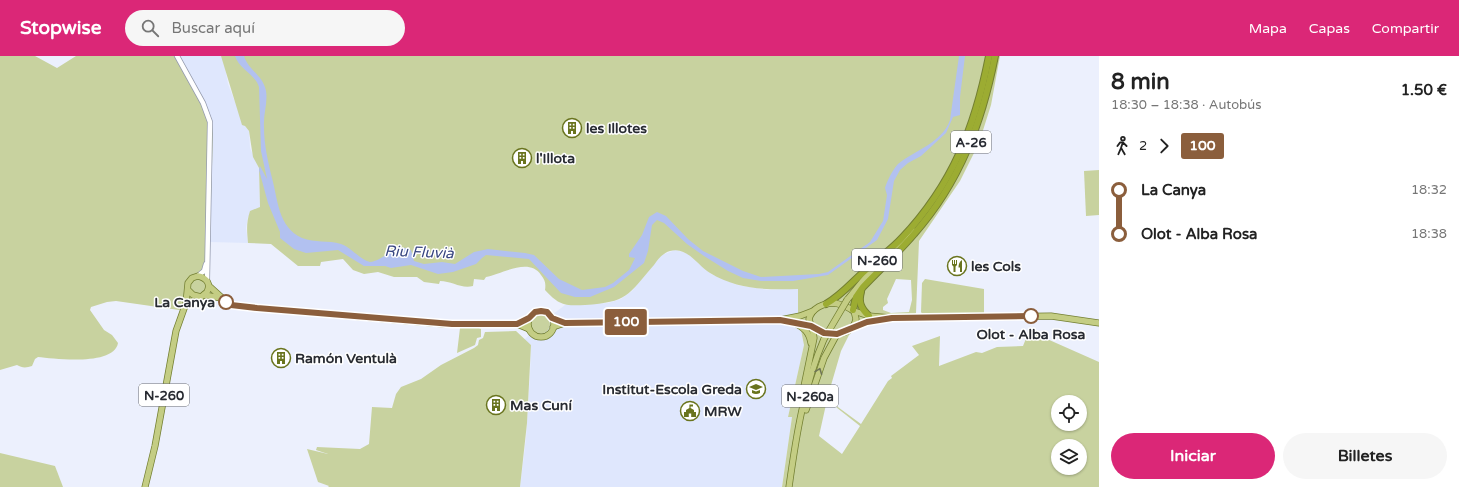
<!DOCTYPE html>
<html lang="es">
<head>
<meta charset="utf-8">
<style>
  :root { --surface:#fff; --page:#f6f6f6; --text:#222; --muted:#767676; --accent:#db2777 }
  body { margin:0; font-family:"Varela Round",sans-serif; background:var(--page); color:var(--text); height:100vh; display:flex; flex-direction:column; font-size:15px; white-space:nowrap }
  * { box-sizing:border-box; margin:0 }
  p { font-size:13px; color:var(--muted) }
  .icon { flex:none; width:22px; height:22px; fill:none; stroke:currentColor; stroke-width:2; stroke-linecap:round; stroke-linejoin:round }
  .map { position:relative; flex:1; overflow:hidden }
  .details { display:flex; flex-direction:column; background:var(--surface); width:360px }
  .details>* { flex:none }
  .badge { padding:0 8px; border-radius:3px; font-size:14px; line-height:26px }
  .fabs { position:absolute; left:1051px; top:339px; display:grid; gap:8px }
  .fabs a { display:grid; place-items:center; width:36px; height:36px; border-radius:50%; background:var(--surface); box-shadow:0 1px 3px #0004; font-size:20px }
  .map>.badge { position:absolute; translate:-50% -50%; box-shadow:0 0 0 2px #fff }
  .legs { display:flex; align-items:center; gap:6px; height:44px; padding:0 12px; font-size:13px }
  .legs p { margin-inline-start:auto }
  .headline { display:flex; align-items:center; justify-content:space-between; height:68px; padding:0 12px }
  h1 { font-size:22px; font-weight:800; line-height:30px }
  .cta { display:flex; gap:8px; margin-top:auto; padding:8px 12px }
  .cta a { flex:1; height:46px; border-radius:24px; background:var(--accent); color:#fff; font-size:16px; font-weight:800; line-height:46px; text-align:center }
  .cta a+a { background:var(--page); color:var(--text) }
  ul { padding:0 12px; list-style:none }
  li { display:flex; align-items:center; gap:14px; height:44px; font-size:15px }
  li i { display:grid; place-items:center; width:6px; height:100%; margin:0 5px; background:currentColor }
  li i::after { content:''; width:10px; height:10px; margin:-5px; border:3px solid; border-radius:50%; background:var(--surface) }
  li p { margin-inline-start:auto }
  li:first-child i { background:linear-gradient(#0000 50%,currentColor 0) }
  li:last-child i { background:linear-gradient(currentColor 50%,#0000 0) }
  header { display:flex; align-items:center; gap:24px; box-sizing:border-box; height:56px; padding:0 20px; background:var(--accent); color:#fff }
  header strong { font-size:19px }
  nav { display:flex; gap:22px; margin-inline-start:auto; font-size:14px }
  .search { width:280px; height:36px; background:var(--page); display:flex; align-items:center; gap:10px; box-sizing:border-box; padding:0 14px; border-radius:22px; color:var(--muted); font-size:15px }
  main { display:flex; flex:1; min-height:0 }
  .map>svg:first-child { display:block }
  .built { fill:#dfe7fd }
  .green { fill:#c8d29f; fill-rule:evenodd }
  .water { fill:#b2c1f0 }
  .lines { fill:none; stroke-linecap:round; stroke-linejoin:round }
  .minor-casing { stroke:#959bae; stroke-width:6 }
  .major-casing { stroke:#737f32; stroke-width:7 }
  .highway-casing { stroke:#737f32; stroke-width:8 }
  .minor { stroke:#fff; stroke-width:4.5 }
  .major { stroke:#c4cd84; stroke-width:5.5 }
  .highway { stroke:#9cac32; stroke-width:6 }
  .major-bridge-casing { stroke:#737f32; stroke-width:7; stroke-linecap:butt }
  .major-bridge { stroke:#c4cd84; stroke-width:5.5 }
  .oneway { stroke:#6e7457 }
  .line-1-casing { stroke:#fff; stroke-width:9 }
  .line-1 { stroke:#8b5e3c; stroke-width:6 }
  .stop-1-dot { fill:#fff; stroke:#8b5e3c; stroke-width:2 }
  .labels { text-anchor:middle; stroke-width:3; stroke-linejoin:round; paint-order:stroke }
  .shield { fill:#fff; stroke:#686b70; stroke-width:1 }
  .shield-label { font-size:13px; font-weight:bold; fill:#282b32 }
  .poi-label { font-size:14px; font-weight:bold; fill:#282b32; stroke:#fff; text-anchor:start }
  .stop-label { font-size:14px; font-weight:bold; fill:#282b32; stroke:#fff; text-anchor:end }
  .water-label { font-size:15px; font-style:italic; fill:#374580; stroke:#fff }
</style>
</head>
<body>
<header>
<strong>Stopwise</strong>
<div class="search"><svg class="icon" aria-label="search" viewBox="0 0 24 24"><circle cx="10" cy="10" r="6"/><path d="M15 15l6 6"/></svg>Buscar aquí</div>
<nav><a>Mapa</a><a>Capas</a><a>Compartir</a></nav>
</header>
<main>
<div class="map">
<svg width="1099" height="431" viewBox="0 0 1099 431">
  <rect width="100%" height="100%" fill="#ecf0fd"/>
  <g class="built">
    <polygon points="179,0 221,0 224,5 228,28 244,69 249,75 250,92 259,112 260,151 248,161 246,172 248,187 210,186 213,77 212,65 206,51"/>
    <polygon points="675,194 687,197 711,218 737,229 768,234 798,232 798,259 804,289 788,361 792,361 782,431 520,431 526,382 530,320 531,289 524,284 540,268 565,249 608,247 621,243 632,235 662,199"/>
  </g>
  <g class="green">
    <path d="M 0,0 L 35,0 L 57,12 L 76,0 L 179,0 L 206,51 L 212,65 L 213,77 L 209,213 L 210,237 L 205,243 L 193,245 L 186,255 L 116,245 L 107,246 L 91,251 L 90,254 L 104,274 L 112,279 L 118,287 C 114,310 56,303 38,301 L 35,303 L 32,310 C 26,312 22,312 17,309 L 0,314 Z"/>
    <path d="M 221,0 L 1000,0 L 991,49 L 979,87 L 960,125 L 919,185 L 916,257 L 913,260 L 873,258 L 849,279 L 841,295 L 827,343 L 861,368 L 888,325 L 892,322 L 891,320 L 919,299 L 912,290 L 940,280 L 939,310 L 976,296 L 982,297 L 997,291 L 1023,290 L 1029,275 L 1099,306 L 1099,431 L 782,431 L 792,361 L 788,361 L 804,289 L 798,259 L 798,233 C 767,234 738,234 710,217 C 697,209 687,190 670,195 C 663,197 658,203 654,209 C 627,240 628,246 585,249 C 564,250 559,249 545,234 C 546,227 545,224 541,219 C 529,201 502,218 486,221 L 484,224 L 474,223 L 473,230 C 461,233 452,225 440,225 L 439,228 L 424,226 L 417,221 L 394,221 L 378,216 L 364,218 L 353,214 L 343,203 L 321,206 L 320,210 L 298,210 L 271,188 L 248,187 C 247,175 246,167 250,155 L 260,151 L 259,112 L 253,101 L 249,75 L 245,70 L 242,69 ZM 896,223 L 911,224 L 912,244 L 909,256 L 891,257 L 883,254 L 883,251 L 888,247 L 887,243 ZM 827,344 L 860,370 L 842,398 L 819,380 ZM 1058,346 L 1080,346 L 1080,368 L 1058,368 ZM 1058,390 L 1080,390 L 1080,412 L 1058,412 Z"/>
    <polygon points="1099,114 1099,159 1086,160 1084,115"/>
    <polygon points="925,223 984,233 984,258 923,259 921,256 922,227"/>
    <circle cx="540" cy="268" r="10"/>
    <polygon points="460,272 479,272 481,273 481,281 477,282 475,289 457,297"/>
    <polygon points="516,275 531,289 527,367 520,431 328,431 329,430 318,426 307,393 328,398 316,394 317,391 360,393 369,388 372,351 392,352 396,338 401,331 421,323 441,309 474,292 478,289 479,284 483,282 485,276"/>
    <polygon points="0,397 55,410 63,431 0,431"/>
  </g>
  <path class="water" d="M 235,0 L 244,0 C 248,14 263,19 266,35 C 268,47 263,59 264,71 C 264,89 268,105 272,122 C 278,144 278,171 302,182 C 315,187 328,184 341,188 C 352,192 359,203 370,206 C 384,205 396,185 411,194 L 414,205 L 424,208 L 442,206 L 455,208 L 474,196 L 488,193 L 525,197 L 534,199 L 559,223 L 582,234 L 605,231 L 613,227 L 629,214 L 635,202 L 629,201 L 629,198 L 642,179 L 649,161 L 657,156 L 666,160 L 688,183 L 703,195 L 743,215 L 761,221 L 819,218 L 828,216 L 870,186 L 883,165 L 887,139 L 885,132 C 887,125 893,113 898,108 C 915,94 942,87 950,64 L 959,0 L 965,0 L 960,41 L 960,59 L 953,61 L 946,77 L 921,100 L 908,107 L 900,114 L 894,125 L 888,163 L 877,184 L 828,219 L 793,225 L 761,225 L 743,222 L 728,215 L 704,200 L 687,188 L 664,167 L 657,164 L 652,169 L 648,195 L 644,207 L 614,231 L 590,241 L 575,241 L 561,237 L 529,203 L 486,199 L 482,202 L 476,208 L 453,216 L 438,218 L 411,209 L 391,212 L 385,210 L 364,210 L 338,194 L 306,197 L 294,193 L 280,182 L 280,176 L 268,147 L 259,114 L 260,110 L 267,123 L 261,95 L 259,31 C 255,18 239,13 235,0 Z"/>
  <g class="lines">
    <defs>
      <g id="minor">
        <polyline points="177,0 203,47 210,66 207,225"/>
        <polyline points="198,220 204,215 206,208"/>
      </g>
      <g id="major">
        <polyline points="209,230 229,248 246,251 443,268 517,268 529,273"/>
        <polyline points="204,239 221,242"/>
        <polyline points="847,244 866,221 913,175"/>
        <path d="M 835,247 L 845,250 L 854,255 L 856,263 C 852,284 824,279 811,270 L 809,263 C 812,252 823,247 835,247 Z"/>
        <circle cx="541" cy="268" r="13"/>
        <polyline points="854,255 869,260 892,262 1051,260 1099,267"/>
        <path d="M 795,267 C 804,272 809,276 811,287"/>
        <polyline points="553,271 565,267 780,264 800,260 813,255"/>
        <polyline points="853,271 867,266 881,264"/>
        <polyline points="802,340 814,282 812,271"/>
        <polyline points="806,354 824,302 837,278"/>
        <path d="M 145,431 L 155,390 L 176,275 L 186,247 L 188,227 L 192,222 L 198,220 C 207,222 211,228 207,236 L 201,241 L 193,239 L 188,234"/>
        <path d="M 789,431 C 796,381 804,329 824,283"/>
      </g>
      <g id="highway">
        <path d="M 861,236 C 858,246 861,253 869,260"/>
        <path d="M 826,248 C 842,239 854,224 868,212 C 879,202 892,193 902,182 C 953,128 975,71 989,0"/>
        <path d="M 853,254 L 856,241 L 863,231 C 880,213 898,197 914,178 C 960,126 982,66 995,0"/>
      </g>
    </defs>
    <use href="#minor" class="minor-casing"/>
    <use href="#major" class="major-casing"/>
    <use href="#highway" class="highway-casing"/>
    <use href="#minor" class="minor"/>
    <use href="#major" class="major"/>
    <use href="#highway" class="highway"/>
    <defs>
      <polyline id="major-bridge" points="824,283 847,244"/>
    </defs>
    <use href="#major-bridge" class="major-bridge-casing"/>
    <use href="#major-bridge" class="major-bridge"/>
  </g>
  <defs><path id="oneway-chevron" d="M-2-3.5L2.5 0L-2 3.5" fill="none" stroke-width="1.6" stroke-linecap="round" stroke-linejoin="round"/></defs>
  <use class="oneway" href="#oneway-chevron" transform="translate(819 315) rotate(-69)"/>
  <g class="lines">
    <defs>
      <polyline id="line-1" points="226,246 231,249 257,252 452,268 517,268 529,262 535,256 541,255 547,256 552,262 565,267 780,264 811,270 824,277 837,278 867,266 892,262 1031,260"/>
    </defs>
    <use href="#line-1" class="line-1-casing"/>
    <use href="#line-1" class="line-1"/>
  </g>
  <defs>
    <symbol id="building-ring" viewBox="-11 -11 22 22"><circle r="9.5" fill="#fff" stroke="#69741e" stroke-width="1.5"/><path d="M-4-6H4V6H1V3H-1V6H-4ZM-2.5-4.3h1.7v1.8h-1.7ZM.8-4.3h1.7v1.8H.8ZM-2.5-1h1.7V.8h-1.7ZM.8-1h1.7V.8H.8Z" fill="#69741e"/></symbol>
    <symbol id="restaurant-ring" viewBox="-11 -11 22 22"><circle r="9.5" fill="#fff" stroke="#69741e" stroke-width="1.5"/><path d="M-5-6h1v4h1v-4h1v4h1v-4h1v5L-1.5 .5V6h-2V.5L-5-1ZM5-6V6H3V1.5H1.5Q1.5-4 5-6Z" fill="#69741e"/></symbol>
    <symbol id="school-ring" viewBox="-11 -11 22 22"><circle r="9.5" fill="#fff" stroke="#69741e" stroke-width="1.5"/><path d="M0-5L7-2L0 1L-7-2ZM-4 1L0 2.5L4 1V4Q0 6-4 4Z" fill="#69741e"/></symbol>
    <symbol id="civic-ring" viewBox="-11 -11 22 22"><circle r="9.5" fill="#fff" stroke="#69741e" stroke-width="1.5"/><path d="M-.6-6.5H3V-4.5H.6V-3L4-1V1h2V6H-6V1h2V-1L-.6-3ZM-1.2 2.5V6h2.4V2.5Z" fill="#69741e"/></symbol>
  </defs>
  <g fill-rule="evenodd">
    <use href="#building-ring" x="561" y="61" width="22" height="22"/>
    <use href="#building-ring" x="511" y="91" width="22" height="22"/>
    <use href="#restaurant-ring" x="946" y="199" width="22" height="22"/>
    <use href="#building-ring" x="270" y="291" width="22" height="22"/>
    <use href="#school-ring" x="745" y="322" width="22" height="22"/>
    <use href="#building-ring" x="485" y="338" width="22" height="22"/>
    <use href="#civic-ring" x="679" y="344" width="22" height="22"/>
  </g>
  <g class="stop-1-dot">
    <circle cx="226" cy="246" r="7"/>
    <circle cx="1031" cy="260" r="7"/>
  </g>
  <g class="labels">
    <g class="shield">
      <rect x="951" y="75" width="40" height="22" rx="3"/>
      <rect x="852" y="193" width="50" height="22" rx="3"/>
      <rect x="139" y="328" width="50" height="22" rx="3"/>
      <rect x="782" y="329" width="56" height="22" rx="3"/>
    </g>
    <g class="shield-label">
      <text x="971" y="91">A-26</text>
      <text x="877" y="209">N-260</text>
      <text x="164" y="344">N-260</text>
      <text x="810" y="345">N-260a</text>
    </g>
    <g class="poi-label">
      <text x="586" y="77">les Illotes</text>
      <text x="536" y="107">l'Illota</text>
      <text x="971" y="215">les Cols</text>
      <text x="295" y="307">Ramón Ventulà</text>
      <text x="742" y="338" text-anchor="end">Institut-Escola Greda</text>
      <text x="510" y="354">Mas Cuní</text>
      <text x="704" y="360">MRW</text>
    </g>
    <g class="stop-label">
      <text x="215" y="251">La Canya</text>
      <text x="1031" y="283" text-anchor="middle">Olot - Alba Rosa</text>
    </g>
    <g class="water-label">
      <text transform="translate(419 196) rotate(2)" y="5">Riu Fluvià</text>
    </g>
  </g>
</svg>
<div class="fabs">
<a><svg class="icon" aria-label="locate" viewBox="0 0 24 24"><circle cx="12" cy="12" r="6"/><path d="M12 2v4M12 18v4M2 12h4M18 12h4"/></svg></a>
<a><svg class="icon" aria-label="layers" viewBox="0 0 24 24"><path d="M12 4l9 5-9 5-9-5zM3 14l9 5 9-5"/></svg></a>
</div>
<b class="badge" style="left:626px;top:266px;background:#8b5e3c;color:#fff">100</b>
</div>
<section class="details">
<div class="headline"><div><h1>8 min</h1><p>18:30 – 18:38 · Autobús</p></div><b>1.50 €</b></div>
<div class="legs"><svg class="icon" aria-label="walk" viewBox="0 0 24 24"><circle cx="13" cy="4" r="2"/><path d="M13 8l-2 6 4 7M11 14l-3 7M7 12l3-4h3l4 4"/></svg>2<svg class="icon" aria-label="forward" viewBox="0 0 24 24"><path d="M9 5l7 7-7 7"/></svg><b class="badge" style="background:#8b5e3c;color:#fff">100</b></div>
<ul>
<li><i style="color:#8b5e3c"></i><b>La Canya</b><p>18:32</p></li>
<li><i style="color:#8b5e3c"></i><b>Olot - Alba Rosa</b><p>18:38</p></li>
</ul>
<div class="cta"><a>Iniciar</a><a>Billetes</a></div>
</section>
</main>
</body>
</html>
